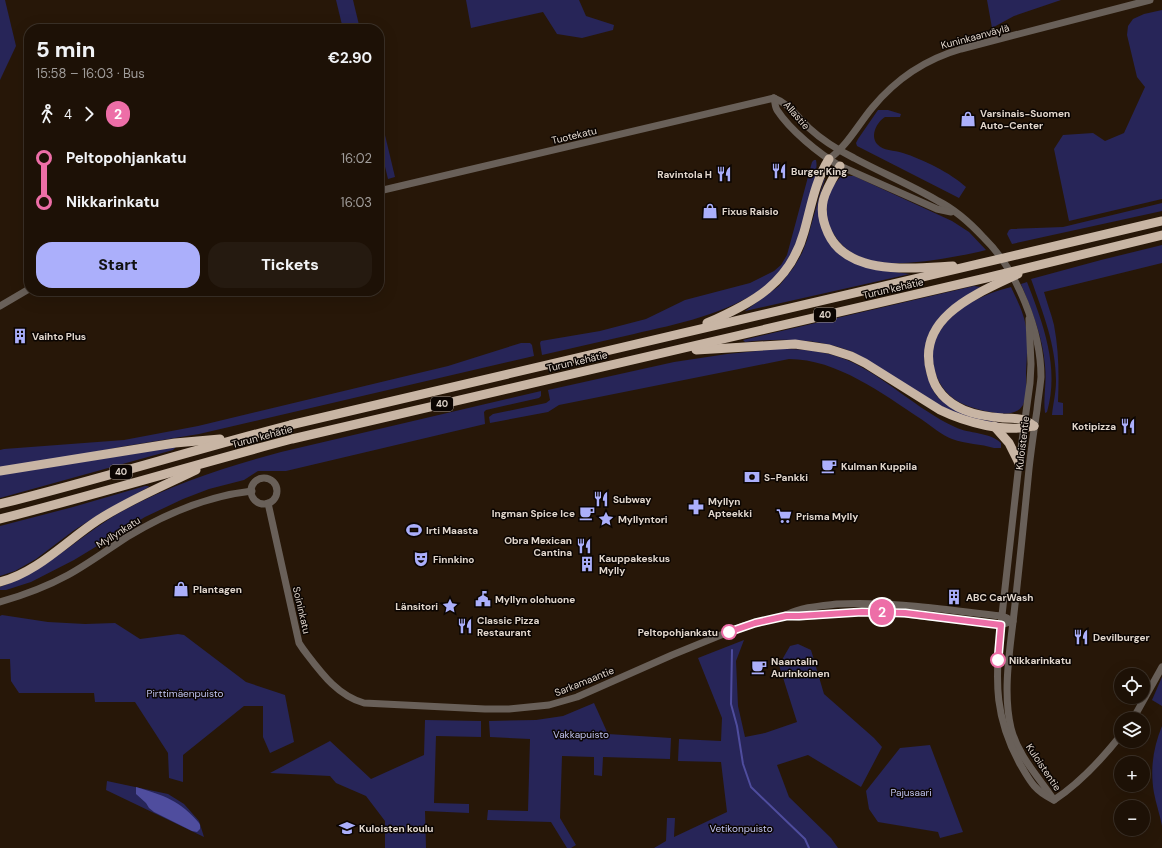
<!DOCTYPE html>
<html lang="en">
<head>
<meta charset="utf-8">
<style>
  :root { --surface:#1d1106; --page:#251a10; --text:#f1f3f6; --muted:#a09d9b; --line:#3b3128; --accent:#abaffb }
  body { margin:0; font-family:"DM Sans",sans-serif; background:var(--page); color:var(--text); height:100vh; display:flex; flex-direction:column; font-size:15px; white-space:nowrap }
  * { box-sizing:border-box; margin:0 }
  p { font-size:13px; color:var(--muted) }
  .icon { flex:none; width:22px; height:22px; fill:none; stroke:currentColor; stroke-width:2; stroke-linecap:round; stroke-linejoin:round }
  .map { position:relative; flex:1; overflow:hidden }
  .details { position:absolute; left:24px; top:24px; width:360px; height:272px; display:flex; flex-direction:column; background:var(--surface); border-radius:16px; box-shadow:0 4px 16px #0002,0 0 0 1px var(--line) }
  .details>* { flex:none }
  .badge { padding:0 8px; border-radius:13px; font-size:14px; line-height:26px }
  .fabs { position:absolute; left:1114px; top:668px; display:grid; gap:8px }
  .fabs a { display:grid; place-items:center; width:36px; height:36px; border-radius:50%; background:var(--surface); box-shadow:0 4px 16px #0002,0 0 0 1px var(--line); font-size:20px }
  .map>.badge { position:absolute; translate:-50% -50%; box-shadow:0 0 0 2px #fff }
  .legs { display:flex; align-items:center; gap:6px; height:44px; padding:0 12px; font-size:13px }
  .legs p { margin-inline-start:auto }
  .head { display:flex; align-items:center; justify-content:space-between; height:68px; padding:0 12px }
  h1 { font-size:22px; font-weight:800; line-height:30px }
  .action { display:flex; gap:8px; margin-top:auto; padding:8px 12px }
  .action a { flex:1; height:46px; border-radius:16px; background:var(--accent); color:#111; font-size:16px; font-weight:800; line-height:46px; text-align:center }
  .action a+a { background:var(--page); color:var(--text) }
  ul { padding:0 12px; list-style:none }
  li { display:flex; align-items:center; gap:14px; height:44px; font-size:15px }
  li i { display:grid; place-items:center; width:6px; height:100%; margin:0 5px; background:currentColor }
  li i::after { content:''; width:10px; height:10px; margin:-5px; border:3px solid; border-radius:50%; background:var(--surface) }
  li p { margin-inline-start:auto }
  li:first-child i { background:linear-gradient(#0000 50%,currentColor 0) }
  li:last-child i { background:linear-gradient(currentColor 50%,#0000 0) }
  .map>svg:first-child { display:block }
  .green { fill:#272558 }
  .water { fill:#4f4d9e }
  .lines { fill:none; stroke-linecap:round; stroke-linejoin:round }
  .stream { stroke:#4f4d9e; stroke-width:2 }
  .tertiary { stroke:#696059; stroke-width:7 }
  .trunk { stroke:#c8b5a4; stroke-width:9 }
  .line-1-casing { stroke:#fff; stroke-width:9 }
  .line-1 { stroke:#ed6ea7; stroke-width:6 }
  .stop-1-dot { fill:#fff; stroke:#ed6ea7; stroke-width:2 }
  .labels { text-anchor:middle; stroke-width:3; stroke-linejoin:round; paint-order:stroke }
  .shield { fill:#0b0502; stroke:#a1978f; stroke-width:1 }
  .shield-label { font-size:9px; font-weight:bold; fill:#e1d6cc }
  .street-label { font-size:10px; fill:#e1d6cc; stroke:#0b0502 }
  .poi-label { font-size:10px; font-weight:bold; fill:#e1d6cc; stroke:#0b0502; text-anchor:start }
  .stop-label { font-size:10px; font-weight:bold; fill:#e1d6cc; stroke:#0b0502; text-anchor:end }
  .park-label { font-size:10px; fill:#bec1ee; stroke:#0b0502 }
</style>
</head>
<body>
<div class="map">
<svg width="1162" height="848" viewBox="0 0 1162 848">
  <rect width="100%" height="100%" fill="#271708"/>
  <g class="green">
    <polygon points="0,0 5,0 16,46 0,80"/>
    <polygon points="336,0 353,0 360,29 343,29"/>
    <polygon points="466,0 579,0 586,16 614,25 613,30 582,38 557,34 543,12 471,28"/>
    <polygon points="987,0 1061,0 1014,16 992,28"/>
    <polygon points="1162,10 1162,199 1069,221 1054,149 1063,135 1093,133 1105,141 1124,133 1145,87 1137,77 1127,35 1128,26 1133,19 1144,14"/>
    <polygon points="379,110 395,177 388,179 379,142"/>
    <path d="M 878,110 L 888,110 L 901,114 L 900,117 L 885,117 C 877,122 870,135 877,144 C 883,151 894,150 903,153 C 922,159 951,173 966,187 L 959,198 L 857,146 L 856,143 L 858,139 Z"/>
    <path d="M 814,160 L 816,160 C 819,172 809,199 805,213 C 800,233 795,257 780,273 C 744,311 682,323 634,334 C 603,341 573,348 542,355 L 540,343 L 541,341 L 600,331 L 646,319 L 685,300 L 750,283 L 774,271 L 781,265 L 787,255 L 812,162 Z"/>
    <path d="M 842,176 L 854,176 L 952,221 L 969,232 L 986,250 C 972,254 957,256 941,259 C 906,264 857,271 835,236 C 828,225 827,224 827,211 C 827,207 826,202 826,198 C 828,192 837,180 842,176 Z"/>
    <polygon points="824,179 825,179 820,196 828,239 879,270 910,274 745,311 779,286 794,267 802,253 807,240"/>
    <polygon points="1162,203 1162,211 1012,244 1007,234 1009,230 1011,229 1063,227"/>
    <path d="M 1162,245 L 1162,263 L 1044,292 C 1047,303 1051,313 1054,325 C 1059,351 1059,376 1058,402 L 1063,403 L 1063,415 L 1052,415 C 1053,404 1056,393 1056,381 C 1056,345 1043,313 1031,279 L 1101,260 Z"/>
    <path d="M 1027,282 C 1043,323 1060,368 1047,412 L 1045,413 C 1043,397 1047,382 1045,366 C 1043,337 1032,311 1021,284 Z"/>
    <path d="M 974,286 L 981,287 C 947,306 915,330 927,375 C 930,384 934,395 942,401 C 952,407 970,415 981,419 C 988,421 996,421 1001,424 L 982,421 L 963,416 L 938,405 L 853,352 C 819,338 781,338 745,342 L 743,340 Z"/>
    <path d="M 1011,287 C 1015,296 1020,305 1023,315 C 1029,332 1027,354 1026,372 C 1026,382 1028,395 1023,405 C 1017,415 1005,414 996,413 C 966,408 942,400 934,368 C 932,358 932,345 937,336 C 951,309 983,294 1011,287 Z"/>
    <polygon points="521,343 530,343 532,345 534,356 199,434 126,446 61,458 0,467 0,450 4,449 124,440 198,426 448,366"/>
    <path d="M 775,349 C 800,349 823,350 847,360 C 886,377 916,409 955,427 C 969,434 990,432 1001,443 L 1001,448 L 994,448 C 981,444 966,444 952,439 C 943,436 930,425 921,419 C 883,394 837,359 789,359 L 559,405 L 548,412 L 490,423 L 489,417 L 493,414 L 546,403 L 550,400 L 548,390 L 674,362 L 727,354 Z"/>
    <path d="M 541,391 L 541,396 L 539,398 L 486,410 L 484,412 L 485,424 L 286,471 L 258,471 L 244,480 L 209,489 L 183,499 L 145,517 L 74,560 L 31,582 L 6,590 L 0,590 L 0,587 C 46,571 78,537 119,513 C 169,485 226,467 281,452 Z"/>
    <polygon points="176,447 173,450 0,498 0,475"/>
    <polygon points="145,486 148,486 149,487 101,513 73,531 36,559 15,571 0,576 0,526 73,507"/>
    <polygon points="2,615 48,622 85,624 115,623 140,639 178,634 184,635 246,682 285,695 294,742 270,753 263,737 263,706 244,706 183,755 183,782 169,778 168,753 135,702 95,702 94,693 19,693 11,681 10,659 0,659 0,616"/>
    <polygon points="744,640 736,661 738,706 745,737 765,733 797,722 779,665 790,646 798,644 811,650 824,694 874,738 882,747 861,787 808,755 777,765 789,797 831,838 838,848 654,848 666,841 667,818 675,818 674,837 727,812 721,762 678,761 679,739 721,741 722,718 698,658"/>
    <polygon points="1162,677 1162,706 1152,700"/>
    <polygon points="594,703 608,734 671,738 670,759 603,757 602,776 594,775 594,757 562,756 560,818 576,845 571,848 567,848 551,822 487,820 488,810 528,811 530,739 490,737 489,721 536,720 563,716"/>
    <polygon points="425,720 481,721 481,737 436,736 434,803 469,804 469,813 425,811 426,848 385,848 385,821 366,796 336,783 330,776 270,773 330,741 371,779 424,755"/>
    <path d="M 1162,726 L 1162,826 C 1160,815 1156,804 1154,793 C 1150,769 1153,748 1162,726 Z"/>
    <polygon points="930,745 963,832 940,838 938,832 878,822 869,809 866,791 900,748"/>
    <polygon points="107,781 168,794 184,804 199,821 204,837 106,790"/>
  </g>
  <path class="water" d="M 136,787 C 163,795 181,801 199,823 L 200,825 L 200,829 L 197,832 L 192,831 L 154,812 L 149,808 L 146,803 L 136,794 Z"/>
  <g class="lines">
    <polyline class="stream" points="732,650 731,704 737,726 743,764 751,787 805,839 809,848"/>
    <g class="tertiary">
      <path d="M 774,98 C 790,104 796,116 809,128 C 822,140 838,150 854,158 C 882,173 911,185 938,201 C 954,209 972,225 984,238 C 1017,270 1041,331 1041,377 C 1040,388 1038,399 1037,410 C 1034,430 1031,450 1029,469 C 1024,520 1019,571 1013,622 C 1009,655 1003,695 1011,728 C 1018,756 1038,776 1054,800"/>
      <path d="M 774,98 C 775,102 775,107 777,110 C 790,130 819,154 840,166 L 937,209 L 951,212"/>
      <path d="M 829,159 C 847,146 858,125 872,108 C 895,80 926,59 961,49 L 1150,0"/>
      <polyline points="379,191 774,98"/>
      <polyline points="0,306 29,289"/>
      <path d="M 1029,319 L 1031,364 L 1030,383 L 1019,463 L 1000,633 C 995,683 995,718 1020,764 C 1030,781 1034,790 1052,799"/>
      <circle cx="264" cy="491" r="13"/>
      <path d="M 268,503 L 299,643 L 303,649 C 320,671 336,695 364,703 L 485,709 L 509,709 L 549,705 L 577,697 L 672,655 L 743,626 L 786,616 L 799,617 L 862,612 L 887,612 L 1001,625 L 1013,621"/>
      <path d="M 0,602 C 24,595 46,587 68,575 C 88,564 107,550 127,537 C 165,514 207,496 252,491"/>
      <path d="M 786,615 C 802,607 819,606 837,604 C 892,601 947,610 1002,616 L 1007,618"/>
      <polyline points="1133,719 1162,667"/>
      <path d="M 1054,800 C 1080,783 1102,759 1121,735"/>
    </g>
    <g class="trunk">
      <path d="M 840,166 C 826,190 815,205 828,233 C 848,277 914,268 953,266"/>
      <path d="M 1018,274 C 978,293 915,317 931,373 C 935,391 948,403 964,410 C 976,415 990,417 1003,418 C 1009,418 1018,418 1024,420 C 1028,421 1031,424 1034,426"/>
      <path d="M 707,323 C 753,303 790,283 804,232 C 811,207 815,181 829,159"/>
      <path d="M 696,350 L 795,344 L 829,349 L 851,356 L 865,363 L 940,410 C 967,423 1005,433 1034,426"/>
      <polyline points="994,426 1009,443 1019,463"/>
      <polyline points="0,471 175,443 220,439"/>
      <path d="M 0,504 C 97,480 193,450 290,425 L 1162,221"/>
      <path d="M 0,519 C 98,494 194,465 292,439 L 986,278 L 1162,235"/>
      <path d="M 0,582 C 38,572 66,541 98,520 C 129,500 163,486 196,470"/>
    </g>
  </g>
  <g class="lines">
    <defs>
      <polyline id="line-1" points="729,632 755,623 786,616 799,616 862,612 905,613 1001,625 998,660"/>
    </defs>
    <use href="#line-1" class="line-1-casing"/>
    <use href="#line-1" class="line-1"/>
  </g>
  <defs>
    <symbol id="shop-bare" viewBox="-9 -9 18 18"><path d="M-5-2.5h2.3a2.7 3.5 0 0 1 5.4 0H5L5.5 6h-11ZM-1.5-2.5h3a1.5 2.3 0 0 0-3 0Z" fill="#abaffb" stroke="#0b0502" stroke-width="2.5" paint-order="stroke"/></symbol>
    <symbol id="restaurant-bare" viewBox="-9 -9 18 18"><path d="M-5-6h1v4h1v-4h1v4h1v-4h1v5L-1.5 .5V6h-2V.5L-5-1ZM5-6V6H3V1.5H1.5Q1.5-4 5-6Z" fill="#abaffb" stroke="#0b0502" stroke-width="2.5" paint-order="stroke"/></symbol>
    <symbol id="building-bare" viewBox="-9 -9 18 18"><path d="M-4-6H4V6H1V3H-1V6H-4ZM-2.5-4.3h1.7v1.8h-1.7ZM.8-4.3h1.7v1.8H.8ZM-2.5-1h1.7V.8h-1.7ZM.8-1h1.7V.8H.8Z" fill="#abaffb" stroke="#0b0502" stroke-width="2.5" paint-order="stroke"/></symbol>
    <symbol id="cafe-bare" viewBox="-9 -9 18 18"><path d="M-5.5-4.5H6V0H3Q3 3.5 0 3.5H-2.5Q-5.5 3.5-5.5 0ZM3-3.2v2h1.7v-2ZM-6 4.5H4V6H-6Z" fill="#abaffb" stroke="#0b0502" stroke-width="2.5" paint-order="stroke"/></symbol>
    <symbol id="bank-bare" viewBox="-9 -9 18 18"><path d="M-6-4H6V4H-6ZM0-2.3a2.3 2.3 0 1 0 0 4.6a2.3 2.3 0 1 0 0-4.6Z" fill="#abaffb" stroke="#0b0502" stroke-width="2.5" paint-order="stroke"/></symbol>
    <symbol id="pharmacy-bare" viewBox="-9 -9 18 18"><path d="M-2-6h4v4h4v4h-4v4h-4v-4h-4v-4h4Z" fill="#abaffb" stroke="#0b0502" stroke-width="2.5" paint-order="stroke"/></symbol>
    <symbol id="supermarket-bare" viewBox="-9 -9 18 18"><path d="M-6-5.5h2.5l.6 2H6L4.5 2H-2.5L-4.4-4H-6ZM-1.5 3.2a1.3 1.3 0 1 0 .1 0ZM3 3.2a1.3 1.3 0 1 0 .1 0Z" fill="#abaffb" stroke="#0b0502" stroke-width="2.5" paint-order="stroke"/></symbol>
    <symbol id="sight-bare" viewBox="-9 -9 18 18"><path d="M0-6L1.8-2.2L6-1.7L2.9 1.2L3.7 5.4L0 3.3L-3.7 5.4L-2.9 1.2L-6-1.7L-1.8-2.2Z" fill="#abaffb" stroke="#0b0502" stroke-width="2.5" paint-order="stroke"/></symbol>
    <symbol id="stadium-bare" viewBox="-9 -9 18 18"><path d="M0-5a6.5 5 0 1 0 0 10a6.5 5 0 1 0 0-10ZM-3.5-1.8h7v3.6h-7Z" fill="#abaffb" stroke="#0b0502" stroke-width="2.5" paint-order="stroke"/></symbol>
    <symbol id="theatre-bare" viewBox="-9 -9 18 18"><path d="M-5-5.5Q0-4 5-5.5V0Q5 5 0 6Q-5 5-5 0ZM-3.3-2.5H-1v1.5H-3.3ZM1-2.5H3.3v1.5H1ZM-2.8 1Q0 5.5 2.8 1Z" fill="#abaffb" stroke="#0b0502" stroke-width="2.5" paint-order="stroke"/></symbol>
    <symbol id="civic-bare" viewBox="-9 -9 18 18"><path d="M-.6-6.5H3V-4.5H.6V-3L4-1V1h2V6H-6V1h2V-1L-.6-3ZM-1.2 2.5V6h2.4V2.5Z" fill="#abaffb" stroke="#0b0502" stroke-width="2.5" paint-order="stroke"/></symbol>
    <symbol id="school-bare" viewBox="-9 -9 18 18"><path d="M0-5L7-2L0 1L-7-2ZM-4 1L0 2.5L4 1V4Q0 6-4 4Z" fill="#abaffb" stroke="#0b0502" stroke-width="2.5" paint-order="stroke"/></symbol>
  </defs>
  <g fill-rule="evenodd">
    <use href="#shop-bare" x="957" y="108" width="22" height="22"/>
    <use href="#restaurant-bare" x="768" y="160" width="22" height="22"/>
    <use href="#restaurant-bare" x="713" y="163" width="22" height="22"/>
    <use href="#shop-bare" x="699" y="200" width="22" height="22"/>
    <use href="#building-bare" x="9" y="325" width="22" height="22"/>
    <use href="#restaurant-bare" x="1117" y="415" width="22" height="22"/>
    <use href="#cafe-bare" x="818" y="455" width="22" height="22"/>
    <use href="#bank-bare" x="741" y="466" width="22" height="22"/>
    <use href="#restaurant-bare" x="590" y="488" width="22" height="22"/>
    <use href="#pharmacy-bare" x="685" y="496" width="22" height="22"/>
    <use href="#cafe-bare" x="576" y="502" width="22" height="22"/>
    <use href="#supermarket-bare" x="773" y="505" width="22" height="22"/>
    <use href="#sight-bare" x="595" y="508" width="22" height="22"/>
    <use href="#stadium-bare" x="403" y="519" width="22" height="22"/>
    <use href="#restaurant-bare" x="573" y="535" width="22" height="22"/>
    <use href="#theatre-bare" x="410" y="548" width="22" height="22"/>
    <use href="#building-bare" x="576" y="553" width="22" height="22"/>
    <use href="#shop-bare" x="170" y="578" width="22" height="22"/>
    <use href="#building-bare" x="943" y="586" width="22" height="22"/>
    <use href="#civic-bare" x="472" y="588" width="22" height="22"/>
    <use href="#sight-bare" x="439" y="595" width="22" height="22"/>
    <use href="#restaurant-bare" x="454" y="615" width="22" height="22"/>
    <use href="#restaurant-bare" x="1070" y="626" width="22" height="22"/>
    <use href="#cafe-bare" x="748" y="656" width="22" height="22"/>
    <use href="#school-bare" x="336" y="817" width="22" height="22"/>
  </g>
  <g class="stop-1-dot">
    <circle cx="729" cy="632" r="7"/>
    <circle cx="998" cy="660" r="7"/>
  </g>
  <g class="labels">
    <g class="shield">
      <rect x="814" y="308" width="22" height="14" rx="3"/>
      <rect x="431" y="397" width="22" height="14" rx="3"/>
      <rect x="110" y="465" width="22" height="14" rx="3"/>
    </g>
    <g class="shield-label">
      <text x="825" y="318">40</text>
      <text x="442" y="407">40</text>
      <text x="121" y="475">40</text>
    </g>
    <g class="street-label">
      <text transform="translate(975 36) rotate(-15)" y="4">Kuninkaanväylä</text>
      <text transform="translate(797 115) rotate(49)" y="4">Allastie</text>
      <text transform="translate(574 135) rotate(-13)" y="4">Tuotekatu</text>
      <text transform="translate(893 288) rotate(-13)" y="4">Turun kehätie</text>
      <text transform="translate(577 361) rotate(-13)" y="4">Turun kehätie</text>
      <text transform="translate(262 436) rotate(-15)" y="4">Turun kehätie</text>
      <text transform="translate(1022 443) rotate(-83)" y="4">Kuloistentie</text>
      <text transform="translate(118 532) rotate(-32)" y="4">Myllynkatu</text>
      <text transform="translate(302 610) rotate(77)" y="4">Soininkatu</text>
      <text transform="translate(584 681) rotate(-22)" y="4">Sarkamaantie</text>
      <text transform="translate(1044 767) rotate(56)" y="4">Kuloistentie</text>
    </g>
    <g class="poi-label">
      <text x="980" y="117">Varsinais-Suomen<tspan x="980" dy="12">Auto-Center</tspan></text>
      <text x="791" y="175">Burger King</text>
      <text x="712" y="178" text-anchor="end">Ravintola H</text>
      <text x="722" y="215">Fixus Raisio</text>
      <text x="32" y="340">Vaihto Plus</text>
      <text x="1116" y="430" text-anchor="end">Kotipizza</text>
      <text x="841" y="470">Kulman Kuppila</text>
      <text x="764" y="481">S-Pankki</text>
      <text x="613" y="503">Subway</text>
      <text x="708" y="505">Myllyn<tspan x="708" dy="12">Apteekki</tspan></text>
      <text x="575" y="517" text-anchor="end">Ingman Spice Ice</text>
      <text x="796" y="520">Prisma Mylly</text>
      <text x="618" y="523">Myllyntori</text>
      <text x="426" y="534">Irti Maasta</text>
      <text x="572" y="544" text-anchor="end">Obra Mexican<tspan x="572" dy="12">Cantina</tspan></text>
      <text x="599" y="562">Kauppakeskus<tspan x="599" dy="12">Mylly</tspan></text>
      <text x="433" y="563">Finnkino</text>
      <text x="193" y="593">Plantagen</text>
      <text x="966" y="601">ABC CarWash</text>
      <text x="495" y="603">Myllyn olohuone</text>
      <text x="438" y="610" text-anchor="end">Länsitori</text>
      <text x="477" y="624">Classic Pizza<tspan x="477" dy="12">Restaurant</tspan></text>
      <text x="1093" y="641">Devilburger</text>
      <text x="771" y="665">Naantalin<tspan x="771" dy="12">Aurinkoinen</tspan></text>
      <text x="359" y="832">Kuloisten koulu</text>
    </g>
    <g class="stop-label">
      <text x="718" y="636">Peltopohjankatu</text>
      <text x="1009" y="664" text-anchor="start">Nikkarinkatu</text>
    </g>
    <g class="park-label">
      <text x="185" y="697">Pirttimäenpuisto</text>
      <text x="581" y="738">Vakkapuisto</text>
      <text x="911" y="796">Pajusaari</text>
      <text x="741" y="832">Vetikonpuisto</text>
    </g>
  </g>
</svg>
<div class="fabs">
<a><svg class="icon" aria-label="locate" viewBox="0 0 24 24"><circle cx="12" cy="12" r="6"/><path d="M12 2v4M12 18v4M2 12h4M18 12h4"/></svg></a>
<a><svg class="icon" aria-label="layers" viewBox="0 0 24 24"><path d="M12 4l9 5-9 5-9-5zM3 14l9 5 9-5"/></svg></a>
<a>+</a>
<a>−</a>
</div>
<b class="badge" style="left:882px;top:612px;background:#ed6ea7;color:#fff">2</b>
<section class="details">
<div class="head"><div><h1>5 min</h1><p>15:58 – 16:03 · Bus</p></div><b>€2.90</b></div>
<div class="legs"><svg class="icon" aria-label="walk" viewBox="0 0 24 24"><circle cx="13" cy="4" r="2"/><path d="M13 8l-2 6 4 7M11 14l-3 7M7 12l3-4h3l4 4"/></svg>4<svg class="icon" aria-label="forward" viewBox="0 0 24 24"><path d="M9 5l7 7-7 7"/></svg><b class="badge" style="background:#ed6ea7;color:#fff">2</b></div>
<ul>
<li><i style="color:#ed6ea7"></i><b>Peltopohjankatu</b><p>16:02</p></li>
<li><i style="color:#ed6ea7"></i><b>Nikkarinkatu</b><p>16:03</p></li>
</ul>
<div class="action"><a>Start</a><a>Tickets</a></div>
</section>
</div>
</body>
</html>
